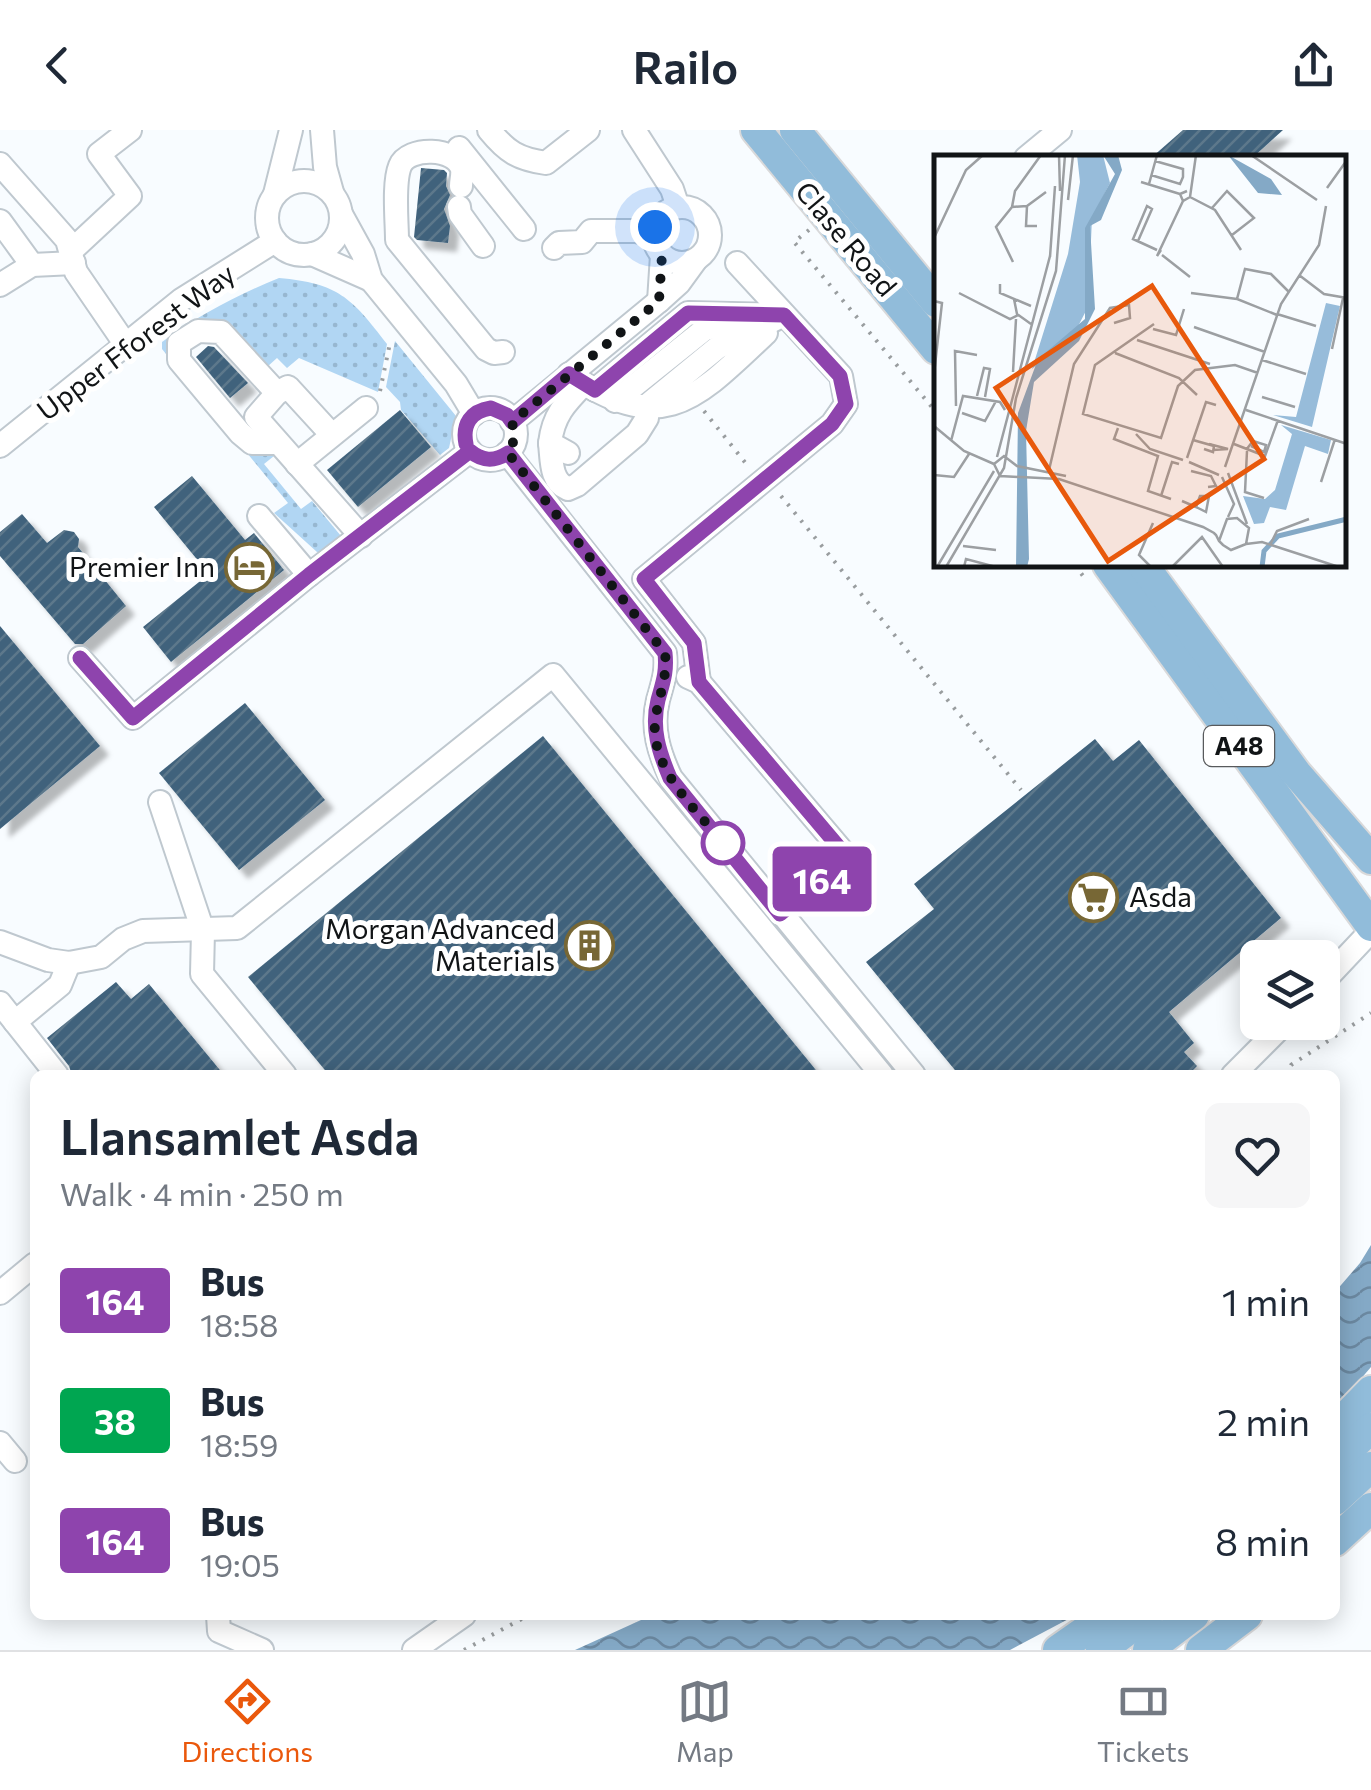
<!DOCTYPE html>
<html lang="en">
<head>
<meta charset="utf-8">
<style>
  :root { --surface:#fff; --page:#f6f6f7; --text:#1f2937; --muted:#747a83; --line:#e0e1e3; --accent:#ea580c }
  body { margin:0; font-family:Commissioner,sans-serif; background:var(--page); color:var(--text); height:100vh; display:flex; flex-direction:column; font-size:38px; white-space:nowrap }
  * { box-sizing:border-box; margin:0 }
  p { font-size:32px; color:var(--muted) }
  .icon { flex:none; width:55px; height:55px; fill:none; stroke:currentColor; stroke-width:2; stroke-linecap:round; stroke-linejoin:round }
  .map { position:relative; flex:1; overflow:hidden }
  .details { position:absolute; left:30px; top:940px; width:1310px; height:550px; display:flex; flex-direction:column; background:var(--surface); border-radius:15px; box-shadow:0 5px 25px #0003 }
  .details>* { flex:none }
  .badge { padding:0 20px; border-radius:8px; font-size:35px; line-height:65px }
  .tools { position:absolute; left:1240px; top:810px; display:grid; gap:20px }
  .tools a { display:grid; place-items:center; width:100px; height:100px; border-radius:15px; background:var(--surface); box-shadow:0 5px 25px #0003; font-size:50px }
  .you { position:absolute; width:50px; height:50px; margin:-25px; border:8px solid #fff; border-radius:50%; background:#1a73e8; box-shadow:0 0 0 15px #1a73e833 }
  .map>.badge { position:absolute; translate:-50% -50%; box-shadow:0 0 0 5px #fff }
  .round { display:grid; place-items:center; flex:none; width:105px; height:105px; border-radius:15px; background:var(--page) }
  .headline { display:flex; align-items:center; justify-content:space-between; height:170px; padding:0 30px }
  h1 { font-size:48px; font-weight:600; line-height:75px }
  ul { padding:0; list-style:none }
  li { display:flex; align-items:center; gap:30px; height:120px; padding:0 30px }
  li div { flex:1 }
  li b { display:block; font-size:38px }
  li em { font-style:normal }
  li .badge { min-width:110px; font-weight:700; text-align:center }
  header { display:flex; justify-content:space-between; align-items:center; height:130px; padding:0 30px; background:var(--surface); font-size:45px; font-weight:600 }
  .tab-bar { display:flex; justify-content:space-around; align-items:center; height:140px; border-top:2px solid var(--line); background:var(--surface); font-size:28px; color:var(--muted) }
  .tab-bar a { display:grid; justify-items:center; gap:5px }
  .tab-bar .selected { color:var(--accent) }
  .map>svg:first-child { display:block }
  .grass { fill:url(#grass-dots) }
  .water { fill:url(#water-waves) }
  .building { fill:url(#building-hatch); filter:url(#shadow) }
  .lines { fill:none; stroke-linecap:round; stroke-linejoin:round }
  .minor-casing { stroke:#bfc8cf; stroke-width:26 }
  .major-casing { stroke:#d9d9da; stroke-width:34 }
  .path { stroke:#999d9f; stroke-width:4; stroke-dasharray:2.5 8; stroke-linecap:butt }
  .minor { stroke:#fff; stroke-width:22 }
  .major { stroke:#91bcda; stroke-width:30 }
  .line-casing { stroke:#fff; stroke-width:22 }
  .line { stroke:#8e44ad; stroke-width:15 }
  .walk { stroke:#111416; stroke-width:10; stroke-dasharray:0 18 }
  .stop-dot { fill:#fff; stroke:#8e44ad; stroke-width:5 }
  .labels { text-anchor:middle; stroke-width:10; stroke-linejoin:round; paint-order:stroke }
  .shield { fill:#fff; stroke:#585a5c; stroke-width:2.5 }
  .shield-label { font-size:25px; font-weight:bold; fill:#111416 }
  .street-label { font-size:28px; fill:#111416; stroke:#fff }
  .poi-label { font-size:28px; fill:#111416; stroke:#fff; text-anchor:end }
  .inset-river { fill:none; stroke:#84a9c6; stroke-width:5 }
  .inset-road { fill:none; stroke:#9c9fa2; stroke-width:2.5 }
  .view { fill:#e8590c; fill-opacity:0.15; stroke:#e8590c; stroke-width:5 }
  .inset-edge { fill:none; stroke:#111416; stroke-width:5 }
</style>
</head>
<body>
<header><svg class="icon" aria-label="back" viewBox="0 0 24 24"><path d="M15 5l-7 7 7 7"/></svg>Railo<svg class="icon" aria-label="share" viewBox="0 0 24 24"><path d="M12 15V3M7 8l5-5 5 5M5 13v7h14v-7"/></svg></header>
<div class="map">
<svg width="1371" height="1520" viewBox="0 0 1371 1520">
  <defs>
    <pattern id="grass-dots" width="8" height="8" patternUnits="userSpaceOnUse" patternTransform="scale(2.5)"><rect width="8" height="8" fill="#b1d6f3"/><path d="M2 2h.1M6 6h.1" fill="none" stroke="#97b7d0" stroke-width="1.8" stroke-linecap="round"/></pattern>
    <pattern id="water-waves" width="16" height="10" patternUnits="userSpaceOnUse" patternTransform="scale(2.5)"><rect width="16" height="10" fill="#84a9c6"/><path d="M0 5q4-4 8 0t8 0" fill="none" stroke="#6b88a0"/></pattern>
    <pattern id="building-hatch" width="6" height="6" patternUnits="userSpaceOnUse" patternTransform="scale(2.5)"><rect width="6" height="6" fill="#3f627c"/><path d="M-1 1l2-2M0 6l6-6M5 7l2-2" fill="none" stroke="#5d788b"/></pattern>
    <filter id="shadow"><feDropShadow dx="9" dy="9" stdDeviation="2.5" flood-color="#0004"/></filter>
  </defs>
  <rect width="100%" height="100%" fill="#f8fcff"/>
  <g class="grass">
    <path d="M 279,148 C 338,153 352,168 387,214 L 378,262 L 299,228 L 287,238 L 277,228 L 267,237 L 238,206 L 173,213 L 274,326 L 264,334 L 301,379 L 312,371 L 341,406 L 327,423 L 317,422 L 274,383 L 288,373 L 162,219 L 162,212 C 199,185 237,165 279,148 Z"/>
    <polygon points="395,211 456,286 449,318 440,325 401,280 400,272 386,257"/>
  </g>
  <g class="water">
    <polygon points="1371,1115 1371,1237 1335,1279 1335,1162 1360,1133"/>
    <polygon points="652,1485 1076,1485 1010,1520 575,1520"/>
  </g>
  <g class="building">
    <polygon points="1183,0 1283,0 1252,28 1151,28"/>
    <polygon points="421,38 444,40 447,43 446,56 450,65 444,79 450,96 448,113 417,110 414,107"/>
    <polygon points="208,216 214,217 248,253 230,268 196,227"/>
    <polygon points="400,280 431,317 358,377 327,340"/>
    <polygon points="192,346 245,410 254,403 284,440 171,532 143,497 209,444 154,377"/>
    <polygon points="22,384 47,413 64,400 74,402 79,409 78,417 126,476 83,514 75,514 0,426 0,402"/>
    <polygon points="0,496 100,616 0,699"/>
    <polygon points="245,573 325,670 239,740 159,643"/>
    <polygon points="543,606 820,945 329,945 248,847"/>
    <polygon points="1095,609 1113,631 1139,610 1281,788 1169,882 1194,913 1184,922 1197,936 1188,945 959,945 866,832 934,779 914,754"/>
    <polygon points="116,852 131,869 149,854 224,945 72,945 69,936 47,908"/>
  </g>
  <g class="lines">
    <defs>
      <g id="minor">
        <polyline points="322,0 325,37 332,62"/>
        <path d="M 489,0 C 507,22 518,29 546,33 L 588,0"/>
        <polyline points="634,0 672,59 678,77"/>
        <polyline points="459,18 524,99"/>
        <polyline points="1026,28 1060,0"/>
        <polyline points="0,34 67,110 76,142 126,215"/>
        <circle cx="304" cy="88" r="37"/>
        <path d="M 461,56 C 461,50 463,45 462,39 C 456,17 408,16 400,36 C 393,53 397,91 397,110 L 486,219 L 494,223 L 503,222"/>
        <polyline points="275,64 291,0"/>
        <circle cx="682" cy="105" r="28"/>
        <polyline points="459,77 460,84 483,116"/>
        <polyline points="341,84 363,124 371,150 456,254 474,284"/>
        <polyline points="0,91 32,135"/>
        <polyline points="554,118 559,113 582,112 591,101 636,101 654,105"/>
        <polyline points="72,120 130,66 99,24 130,0"/>
        <polyline points="312,124 371,150"/>
        <polyline points="662,125 659,171 679,153 695,131"/>
        <polyline points="0,155 32,135 74,133"/>
        <path d="M 569,244 C 663,307 694,271 766,203"/>
        <polyline points="595,260 688,183 781,185"/>
        <polyline points="277,263 221,202 198,201 179,213 179,230 240,303 252,313 278,313"/>
        <polyline points="615,271 705,199 731,194"/>
        <circle cx="490" cy="304" r="26"/>
        <polyline points="512,292 659,171"/>
        <polyline points="332,305 288,257 277,263 256,287 361,406"/>
        <path d="M 550,313 C 552,331 550,351 568,359 L 577,355 L 637,304 L 647,288 L 645,277 L 717,218 L 784,185"/>
        <polyline points="0,316 181,170 275,111"/>
        <path d="M 507,323 L 665,523 C 667,542 663,552 658,570 C 651,598 659,623 671,648 L 914,945"/>
        <path d="M 568,323 L 550,313 C 553,286 565,273 584,254"/>
        <polyline points="297,334 366,278"/>
        <polyline points="259,386 309,445"/>
        <polyline points="80,528 133,588 309,445 470,321"/>
        <polyline points="688,547 699,552 848,728 780,784"/>
        <polyline points="699,552 694,513 644,449 832,294 846,274 841,246 737,133"/>
        <polyline points="160,672 203,801 202,844 285,945"/>
        <polyline points="0,812 48,830 69,833 101,827 123,809 143,801 237,798 553,545 882,945"/>
        <polyline points="1322,853 1371,801"/>
        <polyline points="0,873 57,945"/>
        <polyline points="15,892 60,855 69,833"/>
        <polyline points="1233,945 1286,892"/>
        <polyline points="0,1163 35,1134"/>
        <polyline points="0,1313 15,1331"/>
        <polyline points="218,1485 219,1501 262,1520"/>
        <polyline points="414,1520 464,1485"/>
      </g>
      <g id="major">
        <polyline points="756,0 936,219"/>
        <polyline points="795,0 936,172"/>
        <polyline points="1108,435 1371,796"/>
        <polyline points="1143,435 1296,643 1371,729"/>
        <polyline points="1335,1298 1371,1261"/>
        <polyline points="1335,1332 1371,1298"/>
        <polyline points="1335,1370 1371,1337"/>
        <polyline points="1335,1411 1371,1378"/>
        <polyline points="1058,1520 1108,1485"/>
        <polyline points="1101,1520 1148,1485"/>
        <polyline points="1148,1520 1194,1485"/>
        <polyline points="1201,1520 1247,1485"/>
      </g>
    </defs>
    <use href="#minor" class="minor-casing"/>
    <use href="#major" class="major-casing"/>
    <g class="path">
      <polyline points="809,100 794,112 936,282"/>
      <polyline points="380,261 390,213"/>
      <polyline points="704,281 748,336"/>
      <polyline points="781,366 1021,660"/>
      <polyline points="1075,435 1086,450"/>
      <polyline points="1287,945 1291,935 1371,883"/>
      <polyline points="464,1520 529,1485"/>
    </g>
    <use href="#minor" class="minor"/>
    <use href="#major" class="major"/>
  </g>
  <g class="lines">
    <defs>
      <path id="line" d="M 80,528 L 133,588 L 309,445 L 470,321 C 482,331 494,332 508,323 L 665,523 C 667,542 663,552 658,570 C 651,598 659,622 670,648 L 780,784 L 848,728 L 699,552 L 694,513 L 644,449 L 832,294 L 846,274 L 840,246 L 784,185 L 688,183 L 595,260 L 569,244 L 512,292 L 507,285 L 491,278 C 471,281 462,294 466,314"/>
    </defs>
    <use href="#line" class="line-casing"/>
    <use href="#line" class="line"/>
    <path class="walk" d="M 655,97 L 654,112 L 662,125 L 659,171 L 512,292 L 515,308 L 508,323 L 665,523 C 668,548 658,567 655,592 C 651,640 696,679 723,713"/>
  </g>
  <defs>
    <symbol id="hotel-ring" viewBox="-11 -11 22 22"><circle r="9.5" fill="#fff" stroke="#776735" stroke-width="1.5"/><path d="M-6-4.5h1.5V1H6V5H4.5V3h-9V5H-6ZM-4 0a1.8 1.8 0 1 1 3.6 0ZM.5 0V-2.5h3Q6-2.5 6 0Z" fill="#776735"/></symbol>
    <symbol id="supermarket-ring" viewBox="-11 -11 22 22"><circle r="9.5" fill="#fff" stroke="#776735" stroke-width="1.5"/><path d="M-6-5.5h2.5l.6 2H6L4.5 2H-2.5L-4.4-4H-6ZM-1.5 3.2a1.3 1.3 0 1 0 .1 0ZM3 3.2a1.3 1.3 0 1 0 .1 0Z" fill="#776735"/></symbol>
    <symbol id="building-ring" viewBox="-11 -11 22 22"><circle r="9.5" fill="#fff" stroke="#776735" stroke-width="1.5"/><path d="M-4-6H4V6H1V3H-1V6H-4ZM-2.5-4.3h1.7v1.8h-1.7ZM.8-4.3h1.7v1.8H.8ZM-2.5-1h1.7V.8h-1.7ZM.8-1h1.7V.8H.8Z" fill="#776735"/></symbol>
  </defs>
  <g fill-rule="evenodd">
    <use href="#hotel-ring" x="222" y="410" width="55" height="55"/>
    <use href="#supermarket-ring" x="1066" y="740" width="55" height="55"/>
    <use href="#building-ring" x="562" y="788" width="55" height="55"/>
  </g>
  <circle class="stop-dot" cx="723" cy="713" r="20"/>
  <g class="labels">
    <rect class="shield" x="1204" y="596" width="70" height="40" rx="8"/>
    <g class="shield-label">
      <text x="1239" y="625">A48</text>
    </g>
    <g class="street-label">
      <text transform="translate(846 109) rotate(50)" y="10">Clase Road</text>
      <text transform="translate(136 212) rotate(-37)" y="10">Upper Fforest Way</text>
    </g>
    <g class="poi-label">
      <text x="215" y="447">Premier Inn</text>
      <text x="1129" y="777" text-anchor="start">Asda</text>
      <text x="555" y="809">Morgan Advanced<tspan x="555" dy="32">Materials</tspan></text>
    </g>
  </g>
  <g transform="translate(934 25)">
    <rect width="412" height="412" fill="#f8fcff"/>
    <path d="M 143,0 L 169,0 L 176,28 L 158,63 L 154,152 L 140,179 L 98,214 L 134,99 L 146,27 ZM 392,148 L 406,151 L 378,272 L 339,260 L 362,262 ZM 347,270 L 397,285 L 394,299 L 371,291 L 352,355 L 336,352 L 330,368 L 320,369 L 309,341 L 331,344 L 341,335 L 358,279 Z" fill="#97bcda"/>
    <path d="M 169,0 L 184,0 L 188,15 L 167,65 L 156,71 L 161,154 L 145,186 L 100,227 L 92,276 L 95,404 L 93,412 L 82,412 L 84,258 L 104,204 L 151,164 L 151,73 L 181,19 ZM 294,0 L 337,24 L 348,40 L 324,38 Z" fill="#84a9c6"/>
    <path class="inset-river" d="M 328,412 L 330,396 L 344,381 L 413,364"/>
    <path class="inset-road" d="M 125,0 L 126,36M 317,0 L 383,45M 217,20 L 246,29 L 249,22 L 249,14 L 221,6M 207,27 L 246,39M 215,29 L 223,0M 393,33 L 413,5M 253,36 L 246,39 L 249,46 L 256,42 L 262,0M 256,42 L 281,55 L 307,95M 134,45 L 139,0M 93,51 L 92,71 L 103,71M 78,52 L 62,72 L 79,107M 78,52 L 81,36 L 107,0M 78,52 L 93,51 L 112,37M 278,53 L 293,36 L 320,63 L 298,80M 0,83 L 32,15 L 49,0M 204,86 L 218,54 L 213,51 L 199,84 L 223,95M 227,95 L 223,101 L 249,46M 228,100 L 256,122M 116,102 L 121,31M 365,120 L 390,139 L 413,143M 66,129 L 66,138 L 97,151M 25,138 L 76,164 L 84,160M 257,138 L 303,144M 80,144 L 83,159 L 97,169M 0,146 L 8,148 L 0,219M 343,159 L 382,171M 343,160 L 303,144 L 311,114 L 337,119 L 354,136M 220,169 L 161,210 L 149,259 L 227,283 L 244,231 L 261,215 L 301,210 L 324,218M 260,172 L 331,197M 219,174 L 242,180 L 250,154M 203,185 L 276,209M 398,194 L 409,143M 181,198 L 245,223 L 263,240M 328,205 L 372,219M 79,217 L 82,164M 43,241 L 50,213 L 56,214 L 51,242M 328,242 L 361,252M 22,251 L 21,196 L 43,200M 312,255 L 413,289M 28,258 L 51,266 L 62,246M 0,271 L 30,296 L 60,309M 184,273 L 180,284 L 224,301 L 214,336 L 237,344M 202,279 L 216,294 L 249,305M 259,285 L 280,291 L 279,297 L 270,294M 17,286 L 29,241 L 66,247 L 71,255M 275,289 L 294,294 L 279,295M 300,289 L 331,301 L 344,265M 312,295 L 319,286 L 332,290 L 330,297 L 317,291M 313,296 L 311,337 L 330,343M 63,302 L 116,101M 253,303 L 272,247 L 282,250M 255,307 L 285,320M 60,309 L 66,321 L 125,324 L 269,372 L 280,378 L 282,380 L 285,386 L 289,390 L 297,395 L 312,389 L 315,373 L 303,363 L 293,364 L 285,386M 60,309 L 70,301 L 83,311 L 132,321M 291,312 L 347,149 L 385,90 L 392,51M 115,315 L 140,209 L 176,153 L 195,150 L 196,163 L 180,168M 257,316 L 277,321 L 282,331 L 274,332M 294,318 L 313,369M 0,320 L 20,322 L 35,299M 288,322 L 300,349 L 294,362M 387,327 L 401,284M 227,341 L 238,307 L 245,309M 248,346 L 262,352 L 266,341 L 275,341 L 272,357 L 262,352M 312,389 L 328,387 L 405,412M 336,390 L 343,376 L 375,364M 29,391 L 62,395M 3,412 L 60,316M 12,412 L 70,313 L 82,243 L 122,116 L 131,0M 30,412 L 32,404 L 62,412M 217,412 L 205,400 L 219,368M 238,412 L 268,382 L 289,412"/>
    <path class="view" d="M 218,131 L 330,304 L 174,406 L 62,233 Z"/>
    <rect width="412" height="412" class="inset-edge"/>
  </g>
</svg>
<div class="tools">
<a><svg class="icon" aria-label="layers" viewBox="0 0 24 24"><path d="M12 4l9 5-9 5-9-5zM3 14l9 5 9-5"/></svg></a>
</div>
<div class="you" style="left:655px;top:97px"></div>
<b class="badge" style="left:822px;top:749px;background:#8e44ad;color:#fff">164</b>
<section class="details">
<div class="headline"><div><h1>Llansamlet Asda</h1><p>Walk · 4 min · 250 m</p></div><a class="round"><svg class="icon" aria-label="heart" viewBox="0 0 24 24"><path d="M12 20l-8-8c-3-5 5-10 8-4 3-6 11-1 8 4z"/></svg></a></div>
<ul>
<li><span class="badge" style="background:#8e44ad;color:#fff">164</span><div><b>Bus</b><p>18:58</p></div><em>1 min</em></li>
<li><span class="badge" style="background:#00a651;color:#fff">38</span><div><b>Bus</b><p>18:59</p></div><em>2 min</em></li>
<li><span class="badge" style="background:#8e44ad;color:#fff">164</span><div><b>Bus</b><p>19:05</p></div><em>8 min</em></li>
</ul>
</section>
</div>
<nav class="tab-bar">
<a class="selected"><svg class="icon" aria-label="directions" viewBox="0 0 24 24"><path d="M12 3l9 9-9 9-9-9zM9 14v-3h6M13 9l2 2-2 2"/></svg>Directions</a>
<a><svg class="icon" aria-label="map" viewBox="0 0 24 24"><path d="M3 6l6-2 6 2 6-2v14l-6 2-6-2-6 2zM9 4v14M15 6v14"/></svg>Map</a>
<a><svg class="icon" aria-label="tickets" viewBox="0 0 24 24"><path d="M3 7h18v10H3zM15 7v10"/></svg>Tickets</a>
</nav>
</body>
</html>
